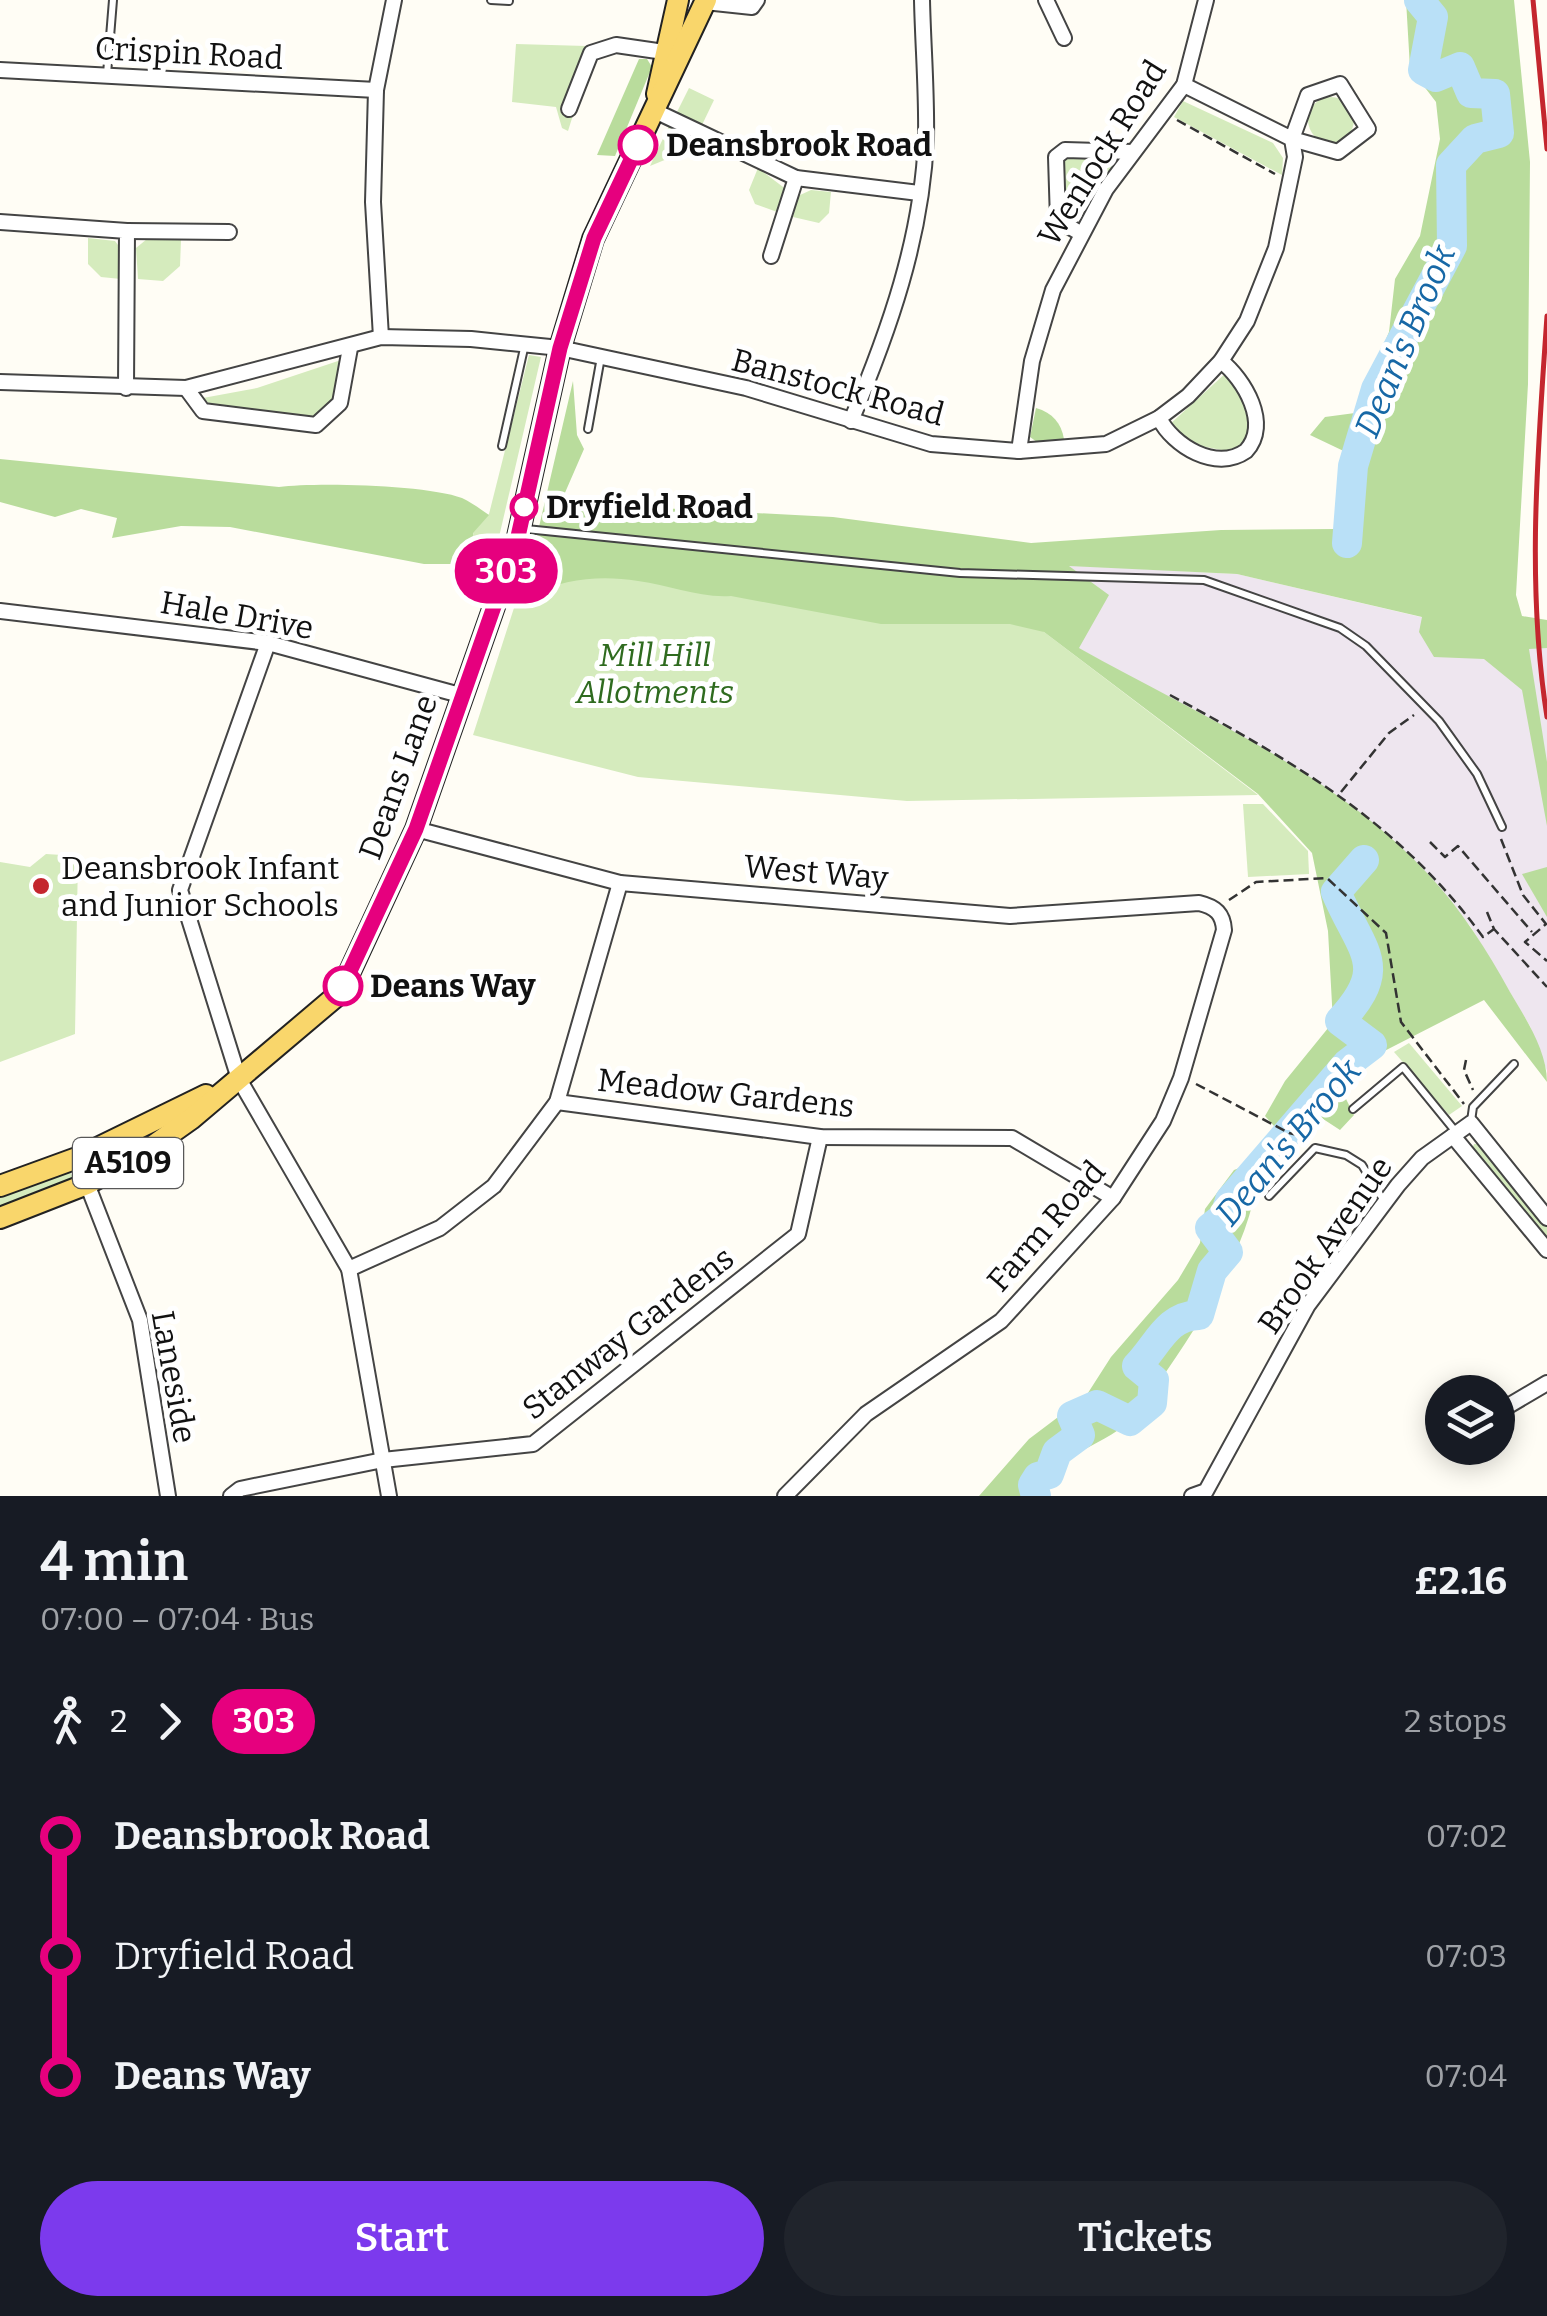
<!DOCTYPE html>
<html lang="en">
<head>
<meta charset="utf-8">
<style>
  :root { --surface:#171b24; --page:#20242c; --text:#f1f3f6; --muted:#9ea1a6; --accent:#7c3aed }
  body { margin:0; font-family:Bitter,serif; background:var(--page); color:var(--text); height:100vh; display:flex; flex-direction:column; font-size:38px; white-space:nowrap }
  * { box-sizing:border-box; margin:0 }
  p { font-size:32px; color:var(--muted) }
  .icon { flex:none; width:55px; height:55px; fill:none; stroke:currentColor; stroke-width:2; stroke-linecap:round; stroke-linejoin:round }
  .map { position:relative; height:1496px; overflow:hidden }
  .drawer { display:flex; flex-direction:column; background:var(--surface); flex:1 }
  .drawer>* { flex:none }
  .badge { padding:0 20px; border-radius:32px; font-size:35px; line-height:65px }
  .tools { position:absolute; left:1425px; top:1375px; display:grid; gap:20px }
  .tools a { display:grid; place-items:center; width:90px; height:90px; border-radius:50%; background:var(--surface); box-shadow:0 5px 25px #0003; font-size:50px }
  .map>.badge { position:absolute; translate:-50% -50%; box-shadow:0 0 0 5px #fff }
  .legs { display:flex; align-items:center; gap:15px; height:110px; padding:0 40px; font-size:32px }
  .legs p { margin-inline-start:auto }
  .summary { display:flex; align-items:center; justify-content:space-between; height:170px; padding:0 40px }
  h1 { font-size:55px; font-weight:600; line-height:75px }
  .primary-button { display:flex; gap:20px; margin-top:auto; padding:20px 40px }
  .primary-button a { flex:1; height:115px; border-radius:60px; background:var(--accent); color:#fff; font-size:40px; font-weight:600; line-height:115px; text-align:center }
  .primary-button a+a { background:var(--page); color:var(--text) }
  ul { padding:0 40px; list-style:none }
  li { display:flex; align-items:center; gap:35px; height:120px; font-size:38px }
  li i { display:grid; place-items:center; width:15px; height:100%; margin:0 12px; background:currentColor }
  li i::after { content:''; width:25px; height:25px; margin:-12px; border:8px solid; border-radius:50%; background:var(--surface) }
  li p { margin-inline-start:auto }
  li:first-child i { background:linear-gradient(#0000 50%,currentColor 0) }
  li:last-child i { background:linear-gradient(currentColor 50%,#0000 0) }
  .map>svg:first-child { display:block }
  .industrial { fill:#eee6ef }
  .green { fill:#d5ebbd }
  .forest { fill:#b9dc9c }
  .lines { fill:none; stroke-linecap:round; stroke-linejoin:round }
  .river { stroke:#b9e0f7; stroke-width:30 }
  .lane-casing { stroke:#444; stroke-width:10 }
  .street-casing { stroke:#444; stroke-width:18 }
  .primary-casing { stroke:#222; stroke-width:24 }
  .path { stroke:#333; stroke-width:2.5; stroke-dasharray:10 5; stroke-linecap:butt }
  .lane { stroke:#fff; stroke-width:6 }
  .street { stroke:#fff; stroke-width:14 }
  .primary { stroke:#f9d66b; stroke-width:20 }
  .rail { stroke:#c4262e; stroke-width:5 }
  .line-1-casing { stroke:#fff; stroke-width:22 }
  .line-1 { stroke:#e6007e; stroke-width:15 }
  .stop-1-dot { fill:#fff; stroke:#e6007e; stroke-width:5 }
  .poi-dot { fill:#c4262e; stroke:#fff; stroke-width:4 }
  .labels { text-anchor:middle; stroke-width:10; stroke-linejoin:round; paint-order:stroke }
  .shield { fill:#fff; stroke:#585858; stroke-width:2.5 }
  .shield-label { font-size:30px; font-weight:bold; fill:#111 }
  .street-label { font-size:32px; fill:#111; stroke:#fff }
  .stop-label { font-size:32px; font-weight:bold; fill:#111; stroke:#fff; text-anchor:start }
  .park-label { font-size:32px; font-style:italic; fill:#2f6b1f; stroke:#fff }
  .poi-label { font-size:32px; fill:#111; stroke:#fff; text-anchor:start }
  .water-label { font-size:35px; font-style:italic; fill:#1768a6; stroke:#fff }
</style>
</head>
<body>
<div class="map">
<svg width="1547" height="1496" viewBox="0 0 1547 1496">
  <rect width="100%" height="100%" fill="#fffdf5"/>
  <polygon class="industrial" points="1067,565 1237,574 1438,621 1547,625 1547,1071 1530,1026 1471,927 1393,839 1294,768 1055,635"/>
  <g class="green">
    <polygon points="516,44 586,46 561,110 573,115 568,131 562,128 556,107 512,102"/>
    <polygon points="689,88 714,100 701,127 676,114"/>
    <circle cx="1331" cy="120" r="23"/>
    <polygon points="1183,101 1273,143 1283,158 1282,175 1174,117"/>
    <polygon points="669,126 692,136 684,152 650,166"/>
    <path d="M 1120,154 L 1075,223 C 1055,212 1061,184 1061,163 L 1067,155 Z"/>
    <polygon points="758,168 787,190 780,213 755,204 749,190"/>
    <polygon points="811,190 831,192 829,213 819,223 793,217 798,196"/>
    <polygon points="88,238 115,241 121,249 121,279 101,277 88,264"/>
    <polygon points="147,239 181,240 180,266 163,281 138,279 136,248"/>
    <polygon points="529,355 541,357 492,567 477,564 473,532 489,514"/>
    <polygon points="341,360 335,398 314,419 212,406 203,398 257,388"/>
    <path d="M 1227,372 C 1244,393 1254,415 1247,443 L 1232,452 L 1185,443 L 1169,425 Z"/>
    <polygon points="533,549 856,599 1027,619 1258,795 907,801 638,777 473,735"/>
    <polygon points="1243,804 1263,804 1308,851 1309,874 1248,877"/>
    <polygon points="46,854 78,856 75,1034 0,1062 0,862 30,867"/>
    <polygon points="1409,1043 1462,1106 1449,1115 1394,1052"/>
    <polygon points="1474,1144 1480,1144 1547,1227 1547,1241 1472,1149"/>
    <polygon points="68,1167 74,1180 0,1209 0,1193"/>
  </g>
  <g class="forest">
    <path d="M 1406,0 L 1514,0 L 1530,162 L 1528,384 L 1516,595 L 1522,616 L 1547,620 L 1547,648 L 1529,649 L 1547,762 L 1547,826 L 1522,690 L 1484,659 L 1434,657 L 1419,632 L 1422,617 L 1237,574 L 1069,566 L 1109,595 L 1079,648 C 1197,714 1335,773 1428,874 C 1461,909 1487,950 1510,992 C 1526,1019 1547,1051 1547,1082 L 1484,1000 L 1355,1066 L 1343,1093 L 1354,1115 L 1340,1130 L 1317,1115 L 1282,1135 L 1265,1116 L 1285,1081 L 1333,1022 L 1328,931 L 1312,853 L 1258,794 L 1044,632 L 1010,624 L 881,624 L 731,596 C 698,598 670,585 638,581 C 599,575 566,579 529,595 L 525,587 L 573,381 L 577,435 L 584,449 L 564,495 L 582,504 L 833,517 L 1031,543 L 1221,530 L 1337,529 L 1352,455 L 1310,435 L 1325,417 L 1355,413 L 1389,332 L 1395,279 L 1420,236 L 1440,139 L 1436,102 L 1410,68 Z"/>
    <polygon points="639,59 647,59 652,67 615,156 597,155"/>
    <path d="M 1036,408 C 1053,413 1061,423 1064,439 L 1037,442 L 1030,437 Z"/>
    <path d="M 0,459 L 279,487 C 316,482 428,485 462,498 C 471,502 480,509 489,515 L 473,533 L 477,564 L 424,564 L 230,527 L 181,526 L 112,538 L 117,518 L 81,509 L 55,517 L 0,502 Z"/>
    <polygon points="1547,867 1547,917 1522,874"/>
    <path d="M 1260,1160 C 1255,1238 1203,1319 1159,1382 C 1151,1394 1143,1411 1132,1420 C 1096,1450 1057,1453 1028,1496 L 979,1496 L 1029,1439 L 1086,1396 L 1111,1357 L 1178,1280 L 1200,1243 L 1205,1209 L 1234,1170 Z"/>
  </g>
  <g class="lines">
    <g class="river">
      <polyline points="1347,543 1353,466 1376,389 1452,246 1451,165 1475,139 1499,133 1495,94 1471,93 1460,67 1436,77 1423,70 1433,17 1419,0"/>
      <path d="M 1036,1496 L 1033,1485 L 1038,1477 L 1049,1474 L 1057,1452 L 1080,1435 L 1072,1416 L 1097,1405 L 1130,1421 L 1152,1403 L 1154,1380 L 1137,1366 C 1158,1345 1166,1316 1199,1315 L 1212,1271 L 1228,1252 L 1210,1228 L 1225,1216 L 1230,1200 L 1347,1064 L 1372,1045 L 1340,1021 C 1391,966 1362,953 1336,892 L 1364,860"/>
    </g>
    <defs>
      <g id="lane">
        <polyline points="491,0 509,1"/>
        <polyline points="107,74 113,0"/>
        <polyline points="588,429 601,357"/>
        <polyline points="502,446 525,344"/>
        <polyline points="526,529 960,573 1204,580 1340,628 1366,646 1439,721 1477,774 1502,827"/>
        <polyline points="1353,1109 1403,1067 1456,1132"/>
        <polyline points="1471,1121 1473,1107 1514,1064"/>
        <polyline points="1269,1196 1315,1148 1346,1155 1362,1165 1384,1201"/>
      </g>
      <g id="street">
        <polyline points="1046,0 1064,38"/>
        <polyline points="705,2 752,7 757,0"/>
        <polyline points="0,70 376,90"/>
        <polygon points="1340,84 1368,129 1338,152 1292,139 1308,95"/>
        <polyline points="569,109 591,53 616,45 664,52"/>
        <polyline points="655,111 796,178 919,193"/>
        <polyline points="0,222 127,231 126,388"/>
        <polyline points="127,231 229,232"/>
        <polyline points="1080,233 1058,220 1056,157 1065,150 1133,152"/>
        <polyline points="771,256 796,178"/>
        <polyline points="381,337 373,202 376,90 394,0"/>
        <polyline points="0,382 186,388 381,337 471,339 560,348 746,388 931,444 1019,451 1106,444 1159,418 1188,396 1221,361 1247,321 1276,248 1295,157 1292,139 1184,85"/>
        <polyline points="186,388 203,411 316,425 340,403 350,348"/>
        <path d="M 1159,418 C 1173,446 1216,472 1246,451 C 1271,424 1244,379 1221,361"/>
        <path d="M 851,421 C 889,331 922,238 926,139 C 927,93 923,46 922,0"/>
        <polyline points="1019,451 1032,361 1053,290 1106,189 1184,85 1206,0"/>
        <polyline points="0,611 268,643 460,695"/>
        <polyline points="268,643 180,890 239,1079 349,1269 389,1496"/>
        <path d="M 416,829 L 620,883 L 1010,916 L 1199,903 C 1216,907 1223,914 1224,930 L 1181,1078 L 1163,1121 L 1113,1198 L 1001,1321 L 866,1414 L 785,1496"/>
        <polyline points="557,1102 820,1137 1012,1138 1113,1198"/>
        <polyline points="1453,1136 1547,1250"/>
        <polyline points="77,1158 140,1320 168,1496"/>
        <polyline points="349,1269 440,1228 494,1186 557,1102 620,883"/>
        <polyline points="1498,1412 1547,1383"/>
        <polyline points="231,1496 240,1489 383,1460 533,1444 798,1234 820,1137"/>
        <polyline points="1192,1496 1206,1491 1308,1305 1398,1185 1422,1158 1471,1123 1547,1218"/>
      </g>
      <g id="primary">
        <polyline points="657,94 678,0"/>
        <polyline points="0,1186 77,1158 206,1095"/>
        <polyline points="0,1218 87,1184 136,1158 191,1119 340,993 416,829 517,541 560,348 593,239 706,0"/>
      </g>
    </defs>
    <use href="#lane" class="lane-casing"/>
    <use href="#street" class="street-casing"/>
    <use href="#primary" class="primary-casing"/>
    <g class="path">
      <polyline points="1177,120 1275,174"/>
      <path d="M 1170,695 C 1293,761 1399,822 1483,937 L 1494,929"/>
      <polyline points="1341,792 1389,733 1414,715"/>
      <polyline points="1501,839 1523,895 1546,924 1525,942 1547,961"/>
      <polyline points="1430,842 1445,857 1458,846 1532,932"/>
      <polyline points="1229,900 1256,882 1327,878 1386,933 1401,1022 1464,1104"/>
      <polyline points="1487,912 1494,929 1547,987"/>
      <polyline points="1466,1060 1464,1070 1473,1090"/>
      <polyline points="1196,1084 1289,1133 1310,1138"/>
    </g>
    <use href="#lane" class="lane"/>
    <use href="#street" class="street"/>
    <use href="#primary" class="primary"/>
    <g class="rail">
      <polyline points="1533,0 1547,149"/>
      <path d="M 1547,316 C 1538,449 1526,584 1547,717"/>
    </g>
  </g>
  <g class="lines">
    <defs>
      <polyline id="line-1" points="343,986 416,829 517,541 560,348 594,238 638,145"/>
    </defs>
    <use href="#line-1" class="line-1-casing"/>
    <use href="#line-1" class="line-1"/>
  </g>
  <g class="stop-1-dot">
    <circle cx="638" cy="145" r="18"/>
    <circle cx="524" cy="507" r="12"/>
    <circle cx="343" cy="986" r="18"/>
  </g>
  <circle class="poi-dot" cx="41" cy="886" r="10"/>
  <g class="labels">
    <rect class="shield" x="73" y="1138" width="110" height="50" rx="8"/>
    <g class="shield-label">
      <text x="128" y="1173">A5109</text>
    </g>
    <g class="street-label">
      <text transform="translate(189 53) rotate(3)" y="11">Crispin Road</text>
      <text transform="translate(1102 153) rotate(-58)" y="11">Wenlock Road</text>
      <text transform="translate(838 387) rotate(15)" y="11">Banstock Road</text>
      <text transform="translate(237 615) rotate(10)" y="11">Hale Drive</text>
      <text transform="translate(398 777) rotate(-70)" y="11">Deans Lane</text>
      <text transform="translate(816 872) rotate(5)" y="11">West Way</text>
      <text transform="translate(726 1093) rotate(6)" y="11">Meadow Gardens</text>
      <text transform="translate(1046 1226) rotate(-49)" y="11">Farm Road</text>
      <text transform="translate(1325 1245) rotate(-55)" y="11">Brook Avenue</text>
      <text transform="translate(628 1333) rotate(-38)" y="11">Stanway Gardens</text>
      <text transform="translate(174 1377) rotate(80)" y="11">Laneside</text>
    </g>
    <g class="stop-label">
      <text x="666" y="156">Deansbrook Road</text>
      <text x="546" y="518">Dryfield Road</text>
      <text x="370" y="997">Deans Way</text>
    </g>
    <g class="park-label">
      <text x="655" y="666">Mill Hill<tspan x="655" dy="37">Allotments</tspan></text>
    </g>
    <g class="poi-label">
      <text x="61" y="879">Deansbrook Infant<tspan x="61" dy="37">and Junior Schools</tspan></text>
    </g>
    <g class="water-label">
      <text transform="translate(1405 341) rotate(-67)" y="12">Dean's Brook</text>
      <text transform="translate(1288 1142) rotate(-50)" y="12">Dean's Brook</text>
    </g>
  </g>
</svg>
<div class="tools">
<a><svg class="icon" aria-label="layers" viewBox="0 0 24 24"><path d="M12 4l9 5-9 5-9-5zM3 14l9 5 9-5"/></svg></a>
</div>
<b class="badge" style="left:506px;top:571px;background:#e6007e;color:#fff">303</b>
</div>
<section class="drawer">
<div class="summary"><div><h1>4 min</h1><p>07:00 – 07:04 · Bus</p></div><b>£2.16</b></div>
<div class="legs"><svg class="icon" aria-label="walk" viewBox="0 0 24 24"><circle cx="13" cy="4" r="2"/><path d="M13 8l-2 6 4 7M11 14l-3 7M7 12l3-4h3l4 4"/></svg>2<svg class="icon" aria-label="forward" viewBox="0 0 24 24"><path d="M9 5l7 7-7 7"/></svg><b class="badge" style="background:#e6007e;color:#fff">303</b><p>2 stops</p></div>
<ul>
<li><i style="color:#e6007e"></i><b>Deansbrook Road</b><p>07:02</p></li>
<li><i style="color:#e6007e"></i><span>Dryfield Road</span><p>07:03</p></li>
<li><i style="color:#e6007e"></i><b>Deans Way</b><p>07:04</p></li>
</ul>
<div class="primary-button"><a>Start</a><a>Tickets</a></div>
</section>
</body>
</html>
